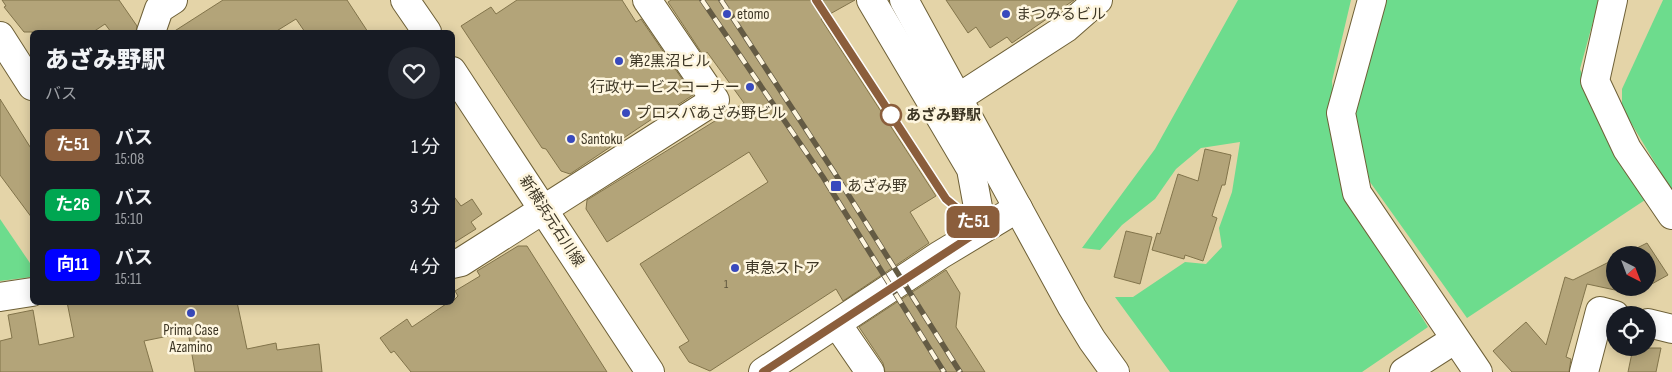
<!DOCTYPE html>
<html lang="ja">
<head>
<meta charset="utf-8">
<style>
  :root { --surface:#171b24; --page:#242831; --text:#f1f3f6; --muted:#9ea1a6 }
  body { margin:0; font-family:"Sofia Sans Condensed","Noto Sans JP",sans-serif; background:var(--page); color:var(--text); height:100vh; display:flex; flex-direction:column; font-size:19px; white-space:nowrap }
  * { box-sizing:border-box; margin:0 }
  p { font-size:16px; color:var(--muted) }
  .icon { flex:none; width:28px; height:28px; fill:none; stroke:currentColor; stroke-width:2; stroke-linecap:round; stroke-linejoin:round }
  .map { position:relative; flex:1; overflow:hidden }
  .sheet { position:absolute; left:30px; top:30px; width:425px; height:275px; display:flex; flex-direction:column; background:var(--surface); border-radius:8px; box-shadow:0 2px 12px #0003 }
  .sheet>* { flex:none }
  .badge { padding:0 10px; border-radius:8px; font-size:18px; line-height:32px }
  .needle { width:32px; rotate:138deg }
  .fabs { position:absolute; left:1606px; top:246px; display:grid; gap:10px }
  .fabs a { display:grid; place-items:center; width:50px; height:50px; border-radius:50%; background:var(--surface); box-shadow:0 2px 12px #0003; font-size:25px }
  .map>.badge { position:absolute; translate:-50% -50%; box-shadow:0 0 0 2px #fff }
  .round { display:grid; place-items:center; flex:none; width:52px; height:52px; border-radius:26px; background:var(--page) }
  .headline { display:flex; align-items:center; justify-content:space-between; height:85px; padding:0 15px }
  h1 { font-size:24px; font-weight:800; line-height:38px }
  ul { padding:0; list-style:none }
  li { display:flex; align-items:center; gap:15px; height:60px; padding:0 15px }
  li div { flex:1 }
  li b { display:block; font-size:19px }
  li em { font-style:normal }
  li .badge { min-width:55px; font-weight:700; text-align:center }
  .map>svg:first-child { display:block }
  .green { fill:#6ddc8d }
  .building { fill:#b3a479; stroke:#82744b }
  .lines { fill:none; stroke-linecap:round; stroke-linejoin:round }
  .minor-casing { stroke:#6e6037; stroke-width:30 }
  .minor { stroke:#fff; stroke-width:28 }
  .rail-casing { stroke:#645b44; stroke-width:5.5 }
  .rail { stroke:#fef6df; stroke-width:4; stroke-dasharray:11; stroke-linecap:butt }
  .line-casing { stroke:#fff; stroke-width:11 }
  .line { stroke:#8b5e3c; stroke-width:8 }
  .poi-dot { fill:#394abd; stroke:#fef6df; stroke-width:2 }
  .stop-dot { fill:#fff; stroke:#8b5e3c; stroke-width:2.5 }
  .labels { text-anchor:middle; stroke-width:5; stroke-linejoin:round; paint-order:stroke }
  .number-label { font-size:12px; fill:#5a523a }
  .poi-label { font-size:15px; fill:#3d3625; stroke:#fef6df; text-anchor:start }
  .stop-label { font-size:15px; font-weight:bold; fill:#3d3625; stroke:#fef6df; text-anchor:start }
  .street-label { font-size:15px; fill:#3d3625; stroke:#fef6df }
</style>
</head>
<body>
<div class="map">
<svg width="1672" height="372" viewBox="0 0 1672 372">
  <rect width="100%" height="100%" fill="#e4d4a8"/>
  <g class="green">
    <polygon points="1238,0 1351,0 1332,81 1341,187 1428,327 1362,372 1170,372 1115,297 1133,297 1185,262 1206,264 1222,247 1219,228 1232,192 1240,142 1201,148 1176,169 1155,199 1122,225 1100,250 1082,248 1155,149"/>
    <polygon points="1385,0 1599,0 1580,69 1617,156 1645,200 1467,318 1370,182 1354,115"/>
    <polygon points="1663,0 1672,0 1672,191 1622,108 1622,89"/>
    <polygon points="0,219 32,266 32,277 0,281"/>
  </g>
  <g class="building">
    <polygon points="2,0 119,0 137,26 136,32 111,32 105,24 93,32 24,32 4,7 6,6"/>
    <polygon points="223,0 347,0 368,32 305,32 296,19 275,32 173,32"/>
    <polygon points="517,0 622,0 636,22 641,19 693,95 656,119 655,117 570,174 561,171 546,149 542,148 461,26 491,7 496,14"/>
    <polygon points="671,0 855,0 821,19 936,196 910,212 929,243 843,301 836,289 710,371 689,362 679,347 689,341 640,264 768,182 749,152 607,242 586,209 587,200 744,103 707,52 705,58 668,2"/>
    <polygon points="946,0 1074,0 1012,43 1007,37 990,48 976,27 968,33"/>
    <polygon points="0,99 32,150 32,218 0,175"/>
    <polygon points="1205,149 1231,155 1225,185 1222,185 1212,216 1217,218 1203,261 1185,255 1184,259 1152,250 1157,233 1160,234 1178,174 1198,181"/>
    <polygon points="452,194 461,206 472,199 482,214 471,222 476,229 452,244"/>
    <polygon points="1126,231 1152,237 1140,284 1114,277"/>
    <polygon points="1647,243 1668,275 1648,286 1648,255 1623,255"/>
    <polygon points="518,246 527,246 607,372 411,372 394,351 391,353 380,338 407,319 412,327 449,302 452,302 458,296 455,291 480,276 477,271"/>
    <polygon points="1615,259 1615,288 1627,288 1615,290 1587,284 1566,357 1571,359 1569,372 1512,372 1493,351 1526,322 1546,345 1565,277 1573,280"/>
    <polygon points="946,270 960,293 956,327 985,372 885,372 883,363 859,327"/>
    <polygon points="67,302 237,302 247,349 276,343 277,350 319,344 322,372 195,372 188,332 144,341 153,372 0,372 0,341 12,338 8,315 33,310 39,345 74,337"/>
    <polygon points="1633,348 1661,348 1656,372 1628,372"/>
  </g>
  <g class="lines">
    <defs>
      <g id="minor">
        <polyline points="405,0 427,32"/>
        <polyline points="871,0 971,169 982,229"/>
        <polyline points="904,0 1072,307 1092,340 1115,372"/>
        <polyline points="1372,0 1341,113 1357,193 1478,372"/>
        <polyline points="1613,0 1595,81 1627,149 1672,215"/>
        <polyline points="151,32 159,9 173,0"/>
        <polyline points="0,36 32,86"/>
        <polyline points="452,71 650,372"/>
        <polyline points="958,98 1066,28 1098,0"/>
        <polyline points="452,264 461,262 715,100 647,0"/>
        <polyline points="0,297 32,292"/>
        <polyline points="1648,323 1672,329"/>
        <polyline points="837,324 870,372"/>
        <polyline points="763,372 940,255 1018,208"/>
        <polyline points="1404,372 1454,340"/>
        <polyline points="1584,372 1600,311 1615,315"/>
      </g>
    </defs>
    <use href="#minor" class="minor-casing"/>
    <use href="#minor" class="minor"/>
    <defs>
      <g id="rail">
        <polyline points="702,0 823,177 944,372"/>
        <polyline points="721,0 834,172 960,372"/>
      </g>
    </defs>
    <use href="#rail" class="rail-casing"/>
    <use href="#rail" class="rail"/>
  </g>
  <g class="lines">
    <defs>
      <polyline id="line" points="763,372 982,229 946,199 816,0"/>
    </defs>
    <use href="#line" class="line-casing"/>
    <use href="#line" class="line"/>
  </g>
  <g class="poi-dot">
    <circle cx="727" cy="14" r="5"/>
    <circle cx="1006" cy="14" r="5"/>
    <circle cx="619" cy="61" r="5"/>
    <circle cx="750" cy="87" r="5"/>
    <circle cx="626" cy="113" r="5"/>
    <circle cx="571" cy="139" r="5"/>
    <rect x="830" y="180" width="12" height="12" rx="2.5"/>
    <circle cx="735" cy="268" r="5"/>
    <circle cx="191" cy="313" r="5"/>
  </g>
  <circle class="stop-dot" cx="891" cy="115" r="10"/>
  <g class="labels">
    <g class="number-label">
      <text x="726" y="288">1</text>
    </g>
    <g class="poi-label">
      <text x="737" y="19">etomo</text>
      <text x="1016" y="19">まつみるビル</text>
      <text x="629" y="66">第2黒沼ビル</text>
      <text x="740" y="92" text-anchor="end">行政サービスコーナー</text>
      <text x="636" y="118">プロスパあざみ野ビル</text>
      <text x="581" y="144">Santoku</text>
      <text x="847" y="191">あざみ野</text>
      <text x="745" y="273">東急ストア</text>
      <text x="191" y="335" text-anchor="middle">Prima Case<tspan x="191" dy="17">Azamino</tspan></text>
    </g>
    <g class="stop-label">
      <text x="906" y="120">あざみ野駅</text>
    </g>
    <g class="street-label">
      <text transform="translate(552 221) rotate(57)" y="5">新横浜元石川線</text>
    </g>
  </g>
</svg>
<div class="fabs">
<a><svg class="needle" viewBox="-14 -14 28 28"><path d="M0-13l5 13h-10z" fill="#e53935"/><path d="M0 13l5-13h-10z" fill="#9ea1a6"/></svg></a>
<a><svg class="icon" aria-label="locate" viewBox="0 0 24 24"><circle cx="12" cy="12" r="6"/><path d="M12 2v4M12 18v4M2 12h4M18 12h4"/></svg></a>
</div>
<b class="badge" style="left:973px;top:222px;background:#8b5e3c;color:#fff">た51</b>
<section class="sheet">
<div class="headline"><div><h1>あざみ野駅</h1><p>バス</p></div><a class="round"><svg class="icon" aria-label="heart" viewBox="0 0 24 24"><path d="M12 20l-8-8c-3-5 5-10 8-4 3-6 11-1 8 4z"/></svg></a></div>
<ul>
<li><span class="badge" style="background:#8b5e3c;color:#fff">た51</span><div><b>バス</b><p>15:08</p></div><em>1 分</em></li>
<li><span class="badge" style="background:#00a651;color:#fff">た26</span><div><b>バス</b><p>15:10</p></div><em>3 分</em></li>
<li><span class="badge" style="background:#00f;color:#fff">向11</span><div><b>バス</b><p>15:11</p></div><em>4 分</em></li>
</ul>
</section>
</div>
</body>
</html>
